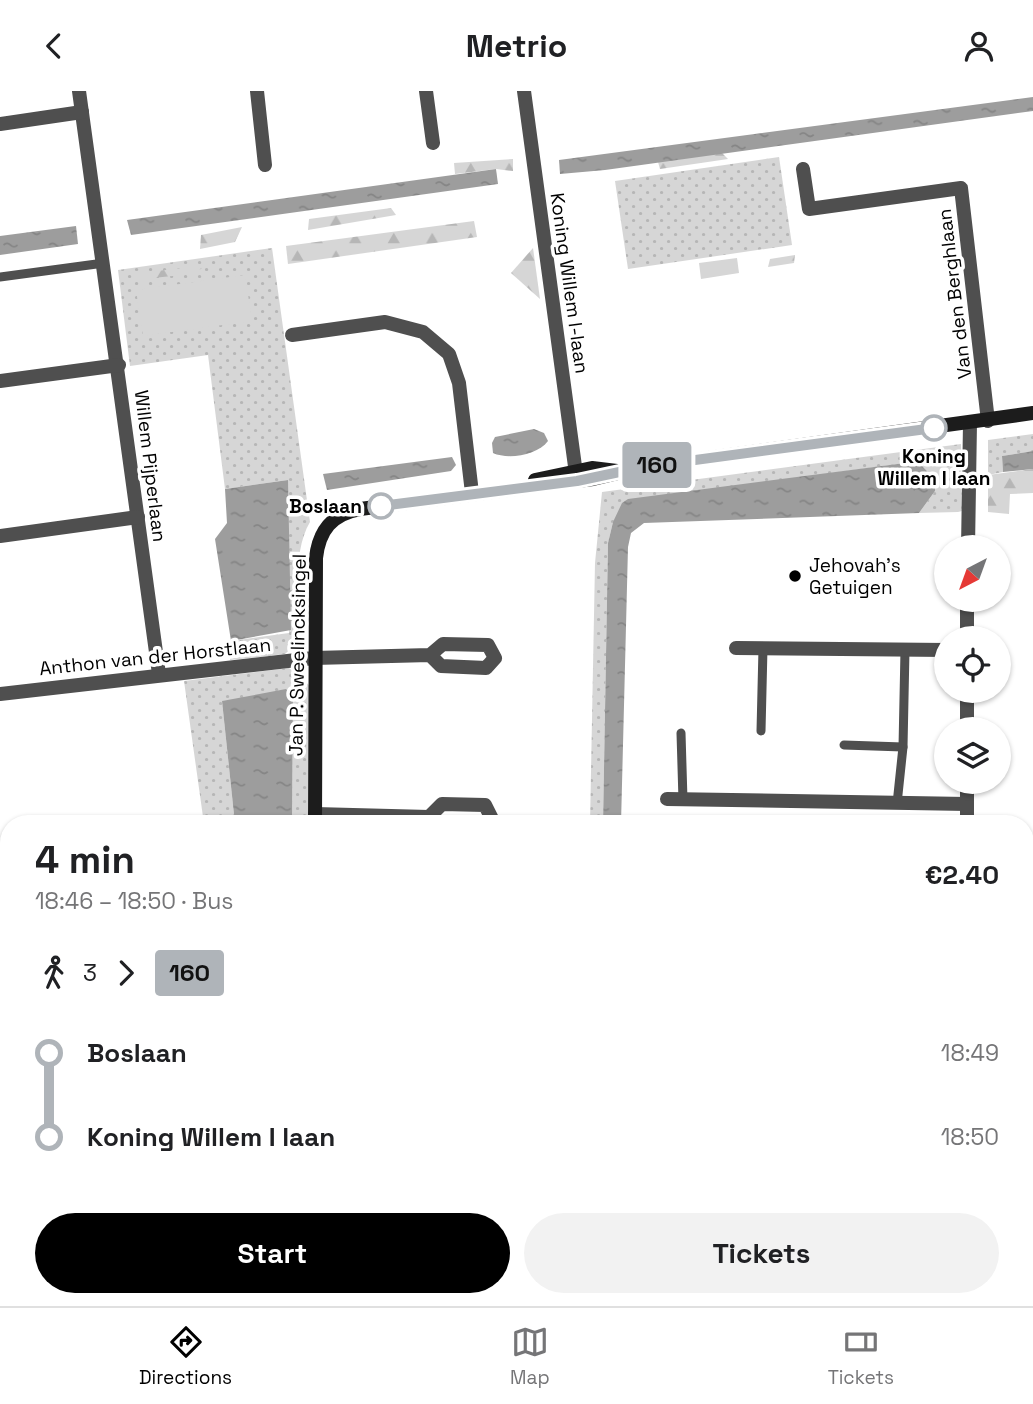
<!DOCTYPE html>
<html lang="en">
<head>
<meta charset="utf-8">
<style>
  :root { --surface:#fff; --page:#f2f2f2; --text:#202124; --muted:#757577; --line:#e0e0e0; --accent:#000 }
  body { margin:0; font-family:"Space Grotesk",sans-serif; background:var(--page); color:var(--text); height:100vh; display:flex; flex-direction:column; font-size:26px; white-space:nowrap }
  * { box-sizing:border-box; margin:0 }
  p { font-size:23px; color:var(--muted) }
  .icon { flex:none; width:38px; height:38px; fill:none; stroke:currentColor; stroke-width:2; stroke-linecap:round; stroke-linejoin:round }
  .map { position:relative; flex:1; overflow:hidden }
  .details { position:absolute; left:0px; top:724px; width:1034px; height:492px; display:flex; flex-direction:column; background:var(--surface); border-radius:28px 28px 0 0; box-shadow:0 2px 5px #0004 }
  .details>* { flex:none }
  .badge { padding:0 14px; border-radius:5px; font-size:24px; line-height:46px }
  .needle { width:46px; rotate:221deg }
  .controls { position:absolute; left:934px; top:444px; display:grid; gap:14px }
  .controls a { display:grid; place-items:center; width:77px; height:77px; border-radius:50%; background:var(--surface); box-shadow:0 2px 5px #0004; font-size:35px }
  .map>.badge { position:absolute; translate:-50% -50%; box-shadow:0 0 0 4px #fff }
  .legs { display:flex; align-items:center; gap:10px; height:77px; padding:0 35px; font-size:23px }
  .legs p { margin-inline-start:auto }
  .overview { display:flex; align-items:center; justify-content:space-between; height:119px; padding:0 35px }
  h1 { font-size:38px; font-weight:800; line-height:52px }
  .action { display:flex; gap:14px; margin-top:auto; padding:14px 35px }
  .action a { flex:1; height:80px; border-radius:42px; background:var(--accent); color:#fff; font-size:28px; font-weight:800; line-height:80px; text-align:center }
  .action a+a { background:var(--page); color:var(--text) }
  ul { padding:0 35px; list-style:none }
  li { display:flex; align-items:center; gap:24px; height:84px; font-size:26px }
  li i { display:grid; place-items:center; width:10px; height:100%; margin:0 9px; background:currentColor }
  li i::after { content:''; width:18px; height:18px; margin:-9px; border:5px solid; border-radius:50%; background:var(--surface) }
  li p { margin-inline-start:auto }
  li:first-child i { background:linear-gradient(#0000 50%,currentColor 0) }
  li:last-child i { background:linear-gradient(currentColor 50%,#0000 0) }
  header { display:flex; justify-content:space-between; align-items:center; height:91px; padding:0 35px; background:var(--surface); font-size:32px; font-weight:800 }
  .tabs { display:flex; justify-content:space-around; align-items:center; height:98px; border-top:2px solid var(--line); background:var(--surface); font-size:19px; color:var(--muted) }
  .tabs a { display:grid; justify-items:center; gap:4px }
  .tabs .current { color:var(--accent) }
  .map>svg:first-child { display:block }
  .grass { fill:url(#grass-dots) }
  .forest { fill:url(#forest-firs) }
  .pitch { fill:#d6d6d6 }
  .water { fill:url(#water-ripples) }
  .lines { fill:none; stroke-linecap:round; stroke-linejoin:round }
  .lane { stroke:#4f4f4f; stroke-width:9 }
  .street { stroke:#4f4f4f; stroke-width:14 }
  .secondary { stroke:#1c1c1c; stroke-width:14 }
  .line-1-casing { stroke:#fff; stroke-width:16 }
  .line-1 { stroke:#afb4b9; stroke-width:10 }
  .stop-1-dot { fill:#fff; stroke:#afb4b9; stroke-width:3.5 }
  .poi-dot { fill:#000; stroke:#fff; stroke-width:2.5 }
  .labels { text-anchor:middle; stroke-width:7; stroke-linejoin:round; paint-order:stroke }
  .street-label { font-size:19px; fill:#000; stroke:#fff }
  .stop-label { font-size:19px; font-weight:bold; fill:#000; stroke:#fff }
  .poi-label { font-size:19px; fill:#000; stroke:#fff; text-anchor:start }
</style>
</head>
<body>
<header><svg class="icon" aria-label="back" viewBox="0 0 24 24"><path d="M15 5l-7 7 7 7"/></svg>Metrio<svg class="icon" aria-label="person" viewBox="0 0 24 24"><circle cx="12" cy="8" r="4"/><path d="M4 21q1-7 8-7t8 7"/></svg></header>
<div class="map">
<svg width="1033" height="1215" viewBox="0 0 1033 1215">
  <defs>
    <pattern id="grass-dots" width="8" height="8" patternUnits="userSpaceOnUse" patternTransform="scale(1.75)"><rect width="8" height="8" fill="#d6d6d6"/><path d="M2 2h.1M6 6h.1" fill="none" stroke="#b6b6b6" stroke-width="1.8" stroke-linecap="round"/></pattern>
    <pattern id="forest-firs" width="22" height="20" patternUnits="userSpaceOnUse" patternTransform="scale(1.75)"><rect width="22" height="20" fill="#d6d6d6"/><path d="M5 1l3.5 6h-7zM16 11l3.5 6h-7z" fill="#b6b6b6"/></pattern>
    <pattern id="water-ripples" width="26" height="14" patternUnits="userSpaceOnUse" patternTransform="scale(1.75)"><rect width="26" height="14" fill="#9d9d9d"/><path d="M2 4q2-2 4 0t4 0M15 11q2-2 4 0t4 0" fill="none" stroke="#858585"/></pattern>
  </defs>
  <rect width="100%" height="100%" fill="#fff"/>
  <g class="grass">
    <polygon points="779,66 792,154 628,178 615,90"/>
    <path d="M 272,157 L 310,431 C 291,463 300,514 299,550 L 285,563 L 230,569 L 231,550 L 289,542 L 288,389 L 225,398 L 208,264 L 130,275 L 118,179 Z"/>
    <polygon points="1033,343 1033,360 1002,365 1003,381 988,384 988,349"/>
    <polygon points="961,353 962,420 958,421 919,422 935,400 935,388 919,372 905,372 766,391 613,431 608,452 603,733 590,733 595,472 602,401"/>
    <polygon points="289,577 309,594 308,733 292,733 293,606 222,610 235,733 204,733 184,590"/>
    <polygon points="1026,934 1033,935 1033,1107 1026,1107"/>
    <polygon points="9,1093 9,1156 0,1155 0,1094"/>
    <polygon points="191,1208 337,1208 260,1215 191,1215"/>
    <rect x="575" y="1208" width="32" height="7"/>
  </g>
  <g class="forest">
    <polygon points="722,62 728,68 660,78 658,71"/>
    <polygon points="513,68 513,80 496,78 455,83 454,72"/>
    <polygon points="391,117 396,124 308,139 309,128"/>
    <polygon points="474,130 477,146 288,173 286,155"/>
    <polygon points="242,136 235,151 200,158 201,144"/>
    <polygon points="533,157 540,208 511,182"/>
    <polygon points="795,164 794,172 768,176 770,168"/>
    <polygon points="208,174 192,183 133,189 132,183"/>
    <polygon points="1033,378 1033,402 1010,403 1009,423 988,421 988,384"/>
    <polygon points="1026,812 1033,812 1033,840 1026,839"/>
    <polygon points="0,1155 9,1156 9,1207 0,1200"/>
    <polygon points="9,1208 191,1208 191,1215 19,1215"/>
    <polygon points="525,1208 563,1208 563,1215 524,1215"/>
  </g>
  <g class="pitch">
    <polygon points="737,167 739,182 701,188 699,172"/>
    <polygon points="245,184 252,230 143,245 136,199"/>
  </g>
  <g class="water">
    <polygon points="1033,6 1033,20 605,79 560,83 559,69"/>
    <polygon points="496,78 498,93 131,144 127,129"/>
    <polygon points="76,135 78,153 0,164 0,145"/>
    <path d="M 534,338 L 544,342 L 548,350 C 538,364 508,369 493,362 L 492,352 L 495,346 Z"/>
    <polygon points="1033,360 1033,378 1003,381 1002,365"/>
    <polygon points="452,366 456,374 451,380 327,399 323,383"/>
    <polygon points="905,372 919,372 935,388 935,400 919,422 644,432 631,442 628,456 621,733 603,733 608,452 613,431 622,412 628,408"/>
    <polygon points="288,389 291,539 231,550 215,448 227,432 225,398"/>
    <polygon points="286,598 293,606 292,733 235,733 222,610"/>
  </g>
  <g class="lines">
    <g class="lane">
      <polyline points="0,186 104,172"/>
      <polyline points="761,640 763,557"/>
      <polyline points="681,642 683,709"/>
      <polyline points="844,654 903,656"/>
      <polyline points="897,713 903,656 905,559"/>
    </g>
    <g class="street">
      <polyline points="79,0 159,583"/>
      <polyline points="257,0 265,74"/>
      <polyline points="426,0 433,52"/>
      <polyline points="524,0 577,390"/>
      <polyline points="0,33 82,21"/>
      <polyline points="803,78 809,118 961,97 988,330"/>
      <polyline points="292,244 385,231 423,241 449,263 459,292 472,402"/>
      <polyline points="0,290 119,274"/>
      <polyline points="0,445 138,426"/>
      <polyline points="968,457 970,332"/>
      <polyline points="967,548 967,509"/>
      <polyline points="736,557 947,559"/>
      <polyline points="967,600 967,639"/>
      <polyline points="0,603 314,567 430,564 441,575 486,577 495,567 488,554 443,553 430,564"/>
      <polyline points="667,708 967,713"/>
      <polyline points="315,723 429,726 435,733"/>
      <polyline points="429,726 442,713 485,714 493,730 490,733"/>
      <polyline points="967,733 967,691"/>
      <polyline points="0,768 9,767"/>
      <polyline points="0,931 9,929"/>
      <polyline points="0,1084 9,1083"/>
      <polyline points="387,1208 388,1215"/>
      <polyline points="880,1208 880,1215"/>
      <polyline points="922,1208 966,1209"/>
      <polyline points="1009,1208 1009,1215"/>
      <polyline points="0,1212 4,1215"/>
      <polyline points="327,1215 342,1213"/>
      <polyline points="722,1215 722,1208"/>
    </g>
    <g class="secondary">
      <polyline points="535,389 592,377 617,380"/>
      <path d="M 315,733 L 316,467 C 319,439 332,423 360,418 L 593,388 L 643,376 L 1033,322"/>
      <polyline points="342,1208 343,1215"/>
    </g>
  </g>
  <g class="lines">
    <defs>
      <polyline id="line-1" points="381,415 577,390 643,376 934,337"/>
    </defs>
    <use href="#line-1" class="line-1-casing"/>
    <use href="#line-1" class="line-1"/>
  </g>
  <g class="stop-1-dot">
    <circle cx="934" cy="337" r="12"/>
    <circle cx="381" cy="415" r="12"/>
  </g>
  <circle class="poi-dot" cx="795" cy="485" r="7"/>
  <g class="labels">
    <g class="street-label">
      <text transform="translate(570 192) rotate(82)" y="7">Koning Willem I-laan</text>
      <text transform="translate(954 203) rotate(-97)" y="7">Van den Berghlaan</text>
      <text transform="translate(151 375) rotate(83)" y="7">Willem Pijperlaan</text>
      <text transform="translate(297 564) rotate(-89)" y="7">Jan P. Sweelincksingel</text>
      <text transform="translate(155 565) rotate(-6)" y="7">Anthon van der Horstlaan</text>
    </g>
    <g class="stop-label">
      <text x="934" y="372">Koning<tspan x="934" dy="22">Willem I laan</tspan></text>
      <text x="362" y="422" text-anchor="end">Boslaan</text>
    </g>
    <g class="poi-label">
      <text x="809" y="481">Jehovah's<tspan x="809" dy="22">Getuigen</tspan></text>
    </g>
  </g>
</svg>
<div class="controls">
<a><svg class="needle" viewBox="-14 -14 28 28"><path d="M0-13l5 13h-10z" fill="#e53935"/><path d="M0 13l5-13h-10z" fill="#757577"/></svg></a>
<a><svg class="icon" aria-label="locate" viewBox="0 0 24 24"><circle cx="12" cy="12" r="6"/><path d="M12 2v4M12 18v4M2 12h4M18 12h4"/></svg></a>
<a><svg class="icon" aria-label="layers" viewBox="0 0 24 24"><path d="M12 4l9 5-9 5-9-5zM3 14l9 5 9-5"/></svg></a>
</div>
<b class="badge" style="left:657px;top:374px;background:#afb4b9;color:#111">160</b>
<section class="details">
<div class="overview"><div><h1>4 min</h1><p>18:46 – 18:50 · Bus</p></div><b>€2.40</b></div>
<div class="legs"><svg class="icon" aria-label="walk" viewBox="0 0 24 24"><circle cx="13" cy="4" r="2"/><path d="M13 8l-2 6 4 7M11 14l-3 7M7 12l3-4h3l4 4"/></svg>3<svg class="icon" aria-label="forward" viewBox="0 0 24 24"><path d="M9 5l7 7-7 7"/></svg><b class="badge" style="background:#afb4b9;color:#111">160</b></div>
<ul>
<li><i style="color:#afb4b9"></i><b>Boslaan</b><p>18:49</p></li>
<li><i style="color:#afb4b9"></i><b>Koning Willem I laan</b><p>18:50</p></li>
</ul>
<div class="action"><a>Start</a><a>Tickets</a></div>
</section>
</div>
<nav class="tabs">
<a class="current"><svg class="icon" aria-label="directions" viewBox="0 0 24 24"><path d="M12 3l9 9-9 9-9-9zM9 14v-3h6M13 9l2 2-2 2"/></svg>Directions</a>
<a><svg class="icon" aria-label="map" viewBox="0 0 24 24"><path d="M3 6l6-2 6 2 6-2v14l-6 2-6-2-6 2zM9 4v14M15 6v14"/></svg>Map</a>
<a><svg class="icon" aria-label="tickets" viewBox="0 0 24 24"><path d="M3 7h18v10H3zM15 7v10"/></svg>Tickets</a>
</nav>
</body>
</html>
